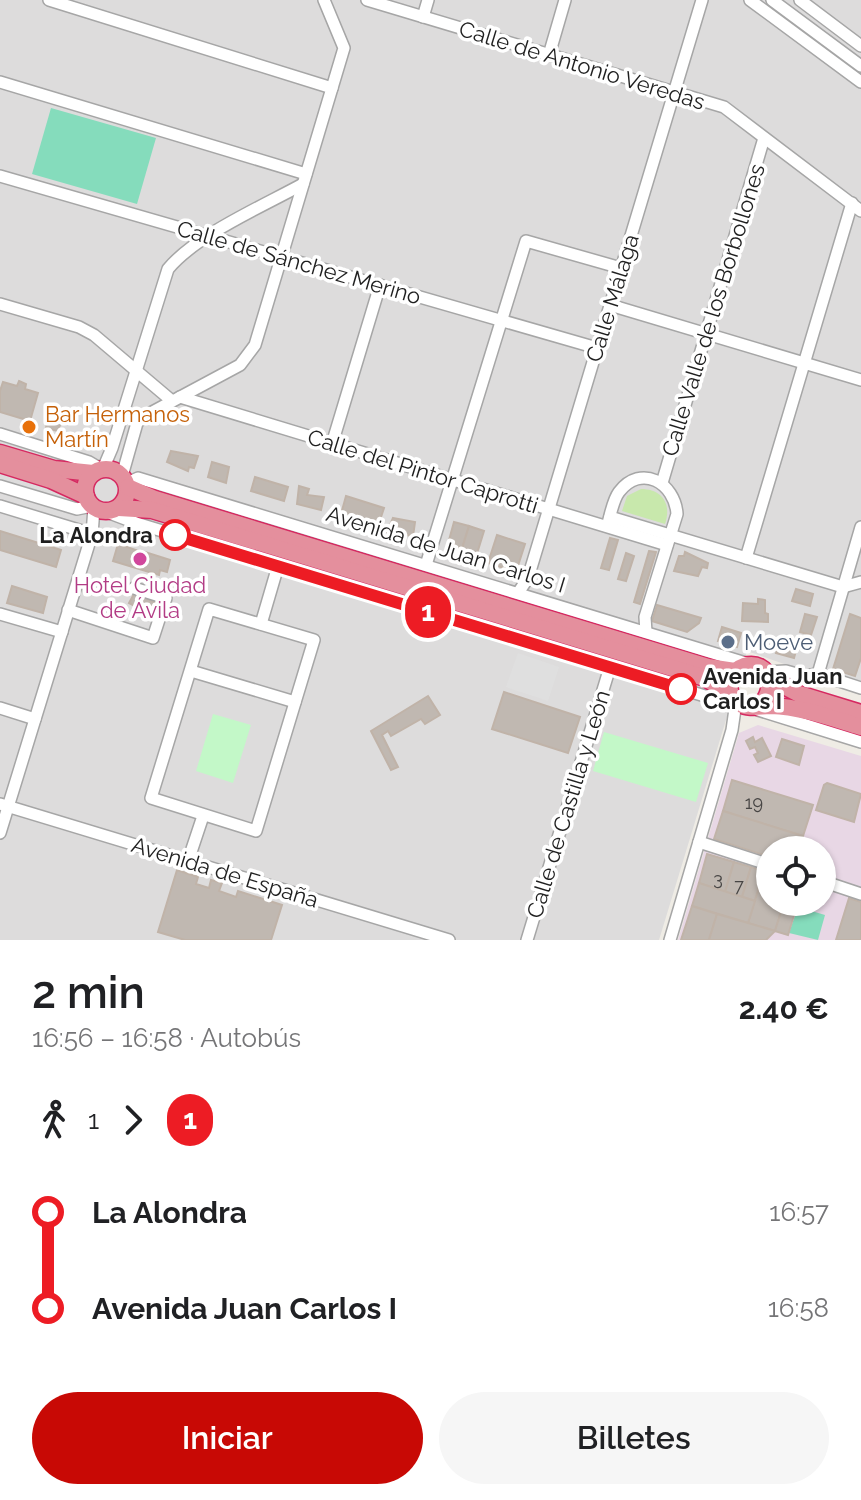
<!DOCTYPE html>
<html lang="es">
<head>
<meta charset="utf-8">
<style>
  :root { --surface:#fff; --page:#f6f6f6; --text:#202124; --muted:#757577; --accent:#c80905 }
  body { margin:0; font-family:Raleway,sans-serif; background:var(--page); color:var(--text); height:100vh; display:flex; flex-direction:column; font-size:30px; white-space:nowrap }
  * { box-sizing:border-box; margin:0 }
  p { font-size:26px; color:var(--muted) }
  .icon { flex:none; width:44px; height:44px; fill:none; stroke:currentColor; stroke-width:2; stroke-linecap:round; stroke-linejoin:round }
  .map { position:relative; height:940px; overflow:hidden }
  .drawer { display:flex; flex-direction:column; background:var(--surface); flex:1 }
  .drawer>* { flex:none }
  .badge { padding:0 16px; border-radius:26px; font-size:28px; line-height:52px }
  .controls { position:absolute; left:756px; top:836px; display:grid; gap:16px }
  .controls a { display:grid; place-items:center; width:80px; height:80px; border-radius:50%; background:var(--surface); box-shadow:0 2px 6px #0004; font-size:40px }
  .map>.badge { position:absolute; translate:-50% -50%; box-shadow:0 0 0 4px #fff }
  .legs { display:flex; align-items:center; gap:12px; height:88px; padding:0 32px; font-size:26px }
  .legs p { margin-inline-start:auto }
  .head { display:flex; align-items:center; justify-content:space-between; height:136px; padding:0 32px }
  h1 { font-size:44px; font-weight:600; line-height:60px }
  .primary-button { display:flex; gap:16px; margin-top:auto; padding:16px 32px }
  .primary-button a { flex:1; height:92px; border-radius:48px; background:var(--accent); color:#fff; font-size:32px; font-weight:600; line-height:92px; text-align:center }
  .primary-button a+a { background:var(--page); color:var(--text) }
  ul { padding:0 32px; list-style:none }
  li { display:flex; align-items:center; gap:28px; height:96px; font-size:30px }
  li i { display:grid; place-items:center; width:12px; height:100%; margin:0 10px; background:currentColor }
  li i::after { content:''; width:20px; height:20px; margin:-10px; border:6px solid; border-radius:50%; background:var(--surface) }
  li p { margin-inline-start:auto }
  li:first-child i { background:linear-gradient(#0000 50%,currentColor 0) }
  li:last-child i { background:linear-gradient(currentColor 50%,#0000 0) }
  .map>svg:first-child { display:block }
  .residential { fill:#dddcdc }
  .industrial { fill:#e8d7e5; fill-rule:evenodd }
  .grass { fill:#c8e8ac }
  .park { fill:#c3f8c8 }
  .pitch { fill:#85dcbc }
  .parking { fill:#dfdfdf }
  .building { fill:#c0b8b1; stroke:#c0b3a8; stroke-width:2 }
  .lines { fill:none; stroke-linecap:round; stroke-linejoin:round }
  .minor-casing { stroke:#a6a6a6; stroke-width:14 }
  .highway-casing { stroke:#d62961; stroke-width:19 }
  .minor { stroke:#fff; stroke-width:11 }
  .highway { stroke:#e48f9d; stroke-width:16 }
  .line-1-casing { stroke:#fff; stroke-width:18 }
  .line-1 { stroke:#ed1c24; stroke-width:12 }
  .food-dot { fill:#e8710a; stroke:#fff; stroke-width:3 }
  .stop-1-dot { fill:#fff; stroke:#ed1c24; stroke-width:4 }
  .hotel-dot { fill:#d1479c; stroke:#fff; stroke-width:3 }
  .service-dot { fill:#5c6f8a; stroke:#fff; stroke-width:3 }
  .labels { text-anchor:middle; stroke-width:7; stroke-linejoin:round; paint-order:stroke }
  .number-label { font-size:18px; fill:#474544 }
  .street-label { font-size:22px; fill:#1f1f1f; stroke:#fff }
  .food-label { font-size:22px; fill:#c56008; stroke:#fff; text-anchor:start }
  .stop-label { font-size:22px; font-weight:bold; fill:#1f1f1f; stroke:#fff; text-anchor:end }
  .hotel-label { font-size:22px; fill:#b23c85; stroke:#fff }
  .service-label { font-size:22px; fill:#4e5e75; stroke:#fff; text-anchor:start }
</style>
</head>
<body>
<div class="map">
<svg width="861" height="940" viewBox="0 0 861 940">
  <rect width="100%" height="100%" fill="#efece5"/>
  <polygon class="residential" points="0,0 861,0 861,691 747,651 659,940 0,940"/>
  <path class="industrial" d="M 758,725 L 861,756 L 861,940 L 678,940 L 739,733 ZM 770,850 L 822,850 L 822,902 L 770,902 Z"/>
  <path class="grass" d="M 641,489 C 662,489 672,504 665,524 L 622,511 L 627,496 Z"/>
  <g class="park">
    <polygon points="213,714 251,725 233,783 196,771"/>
    <polygon points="604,732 708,763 696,802 593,771"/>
  </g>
  <g class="pitch">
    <polygon points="51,108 156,138 137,204 32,174"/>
    <polygon points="798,907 825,915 818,940 789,933"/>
  </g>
  <polygon class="parking" points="518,653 559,667 548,701 506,687"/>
  <g class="building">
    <polygon points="19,381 26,384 25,389 38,393 30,421 0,412 0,391 3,382 17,386"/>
    <polygon points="50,405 65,410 58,431 46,428"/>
    <polygon points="171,451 198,456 194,468 189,467 188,471 167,462"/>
    <polygon points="212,462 229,467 226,483 208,477"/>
    <polygon points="255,477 288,487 284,501 251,491"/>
    <polygon points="299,486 309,489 307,495 324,497 321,510 297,504"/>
    <polygon points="346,496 384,508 377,529 340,518"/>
    <polygon points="393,518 415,522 413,536 387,532"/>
    <polygon points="454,522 469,526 460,555 446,551"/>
    <polygon points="469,526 484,531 475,560 460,555"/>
    <polygon points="0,531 61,550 56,567 0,550"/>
    <polygon points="497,535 525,544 516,572 488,563"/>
    <polygon points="610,538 618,540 609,570 601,568"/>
    <polygon points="118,544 136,550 134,555 141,557 142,551 170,560 167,572 160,570 159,575 113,561"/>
    <polygon points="649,551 656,552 640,604 634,602"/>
    <polygon points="685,552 708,563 707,568 702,567 698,576 674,571 679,556 684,556"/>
    <polygon points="626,553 634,556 626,581 618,579"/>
    <polygon points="12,586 47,597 43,613 7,603"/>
    <polygon points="796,589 813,594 810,606 792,601"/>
    <polygon points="135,592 158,604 152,615 129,603"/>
    <polygon points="758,599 765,600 765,613 768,614 768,622 742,621 743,603 758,604"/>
    <polygon points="657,605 701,618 699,623 687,632 652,621"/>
    <polygon points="805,614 817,617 811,635 800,632"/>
    <polygon points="850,614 861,618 861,658 855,676 833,669"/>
    <polygon points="722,627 741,633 737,647 718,641"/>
    <polygon points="780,641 797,647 794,658 776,653"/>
    <polygon points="504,692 580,717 568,753 492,729"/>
    <polygon points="428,696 440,715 425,724 421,719 391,736 388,731 382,735 398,767 391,770 371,731"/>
    <polygon points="753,737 755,742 762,738 771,756 758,762 754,755 758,753 755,747 750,749 746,741"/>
    <polygon points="782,739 804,746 799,765 776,757"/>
    <polygon points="732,780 813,805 803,836 723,811"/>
    <polygon points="827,783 861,794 854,822 816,810 824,785"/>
    <polygon points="723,811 803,836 799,850 770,850 770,857 714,839"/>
    <polygon points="707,854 734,862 725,892 699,883"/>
    <polygon points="734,862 751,867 742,897 725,892"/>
    <polygon points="751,867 764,871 755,901 742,897"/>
    <polygon points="177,870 198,877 196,884 209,888 211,880 222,883 219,891 236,897 238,891 282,905 271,940 185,940 158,932"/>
    <polygon points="764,871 770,873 770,902 784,902 775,931 748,923"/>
    <polygon points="699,883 755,901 748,923 692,906"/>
    <polygon points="849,898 861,902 861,940 836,940"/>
    <polygon points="784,902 798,902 788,935 775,931"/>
    <polygon points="692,906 717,914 709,940 681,940"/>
    <polygon points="717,914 748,923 775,931 766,940 709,940"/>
  </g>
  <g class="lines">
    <defs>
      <g id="minor">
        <polyline points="49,0 332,88"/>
        <polyline points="367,0 724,107 861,211"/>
        <polyline points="750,0 861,82"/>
        <polyline points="772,0 861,66"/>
        <polyline points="800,0 861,46"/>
        <polyline points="423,17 428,0"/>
        <polyline points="549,55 565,0"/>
        <polyline points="0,82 306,174"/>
        <polyline points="0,176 597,348"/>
        <polyline points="0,304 79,327 94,335 172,401"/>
        <polyline points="610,305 861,380"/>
        <polyline points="180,397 667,545"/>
        <polyline points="0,434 89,462 101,469"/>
        <polyline points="332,444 380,285"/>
        <path d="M 103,469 L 112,448 L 168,269 C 196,235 263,206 303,184"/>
        <polyline points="122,476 137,423 143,417 240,365 255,345 344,48 324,0"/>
        <polyline points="127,483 138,478 749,664"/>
        <polyline points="662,483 764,138"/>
        <polyline points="0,486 77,509 92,506"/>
        <polyline points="0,506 92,534"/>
        <polyline points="107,512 136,523 718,700 733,699"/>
        <polyline points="610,517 843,587 861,582"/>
        <path d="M 608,523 C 611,513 613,500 619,492 C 641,463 675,483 677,514 L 645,617 L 646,632"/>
        <polyline points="746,558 852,203"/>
        <polyline points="426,565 526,241 621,268"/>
        <polyline points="518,593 528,578 702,0"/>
        <polygon points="209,609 314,640 256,831 151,798"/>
        <polyline points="68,610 153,638 166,598 134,588"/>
        <polyline points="0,614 62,632"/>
        <polyline points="261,624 278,566"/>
        <polyline points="191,671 295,702"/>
        <polyline points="765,672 786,671 804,676 818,674 861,688"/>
        <polyline points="818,674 861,527"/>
        <polyline points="0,708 35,719"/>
        <polyline points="758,710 861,742"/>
        <polyline points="0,804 449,940"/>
        <polyline points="0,833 92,534 94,508"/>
        <polyline points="699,842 770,865"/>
        <polyline points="188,861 203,816"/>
        <polyline points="822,881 861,894"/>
        <polyline points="527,940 610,667"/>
        <polyline points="670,940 732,730 736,702"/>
      </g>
      <g id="highway">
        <polyline points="0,453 54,469 93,473"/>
        <polyline points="0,464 51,480 86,496"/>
        <circle cx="106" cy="490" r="21"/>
        <polyline points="128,487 155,499 708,667 735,671"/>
        <polyline points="119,508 152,510 705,678 729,692"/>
        <polyline points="769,678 799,694 861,713"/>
        <path d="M 759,706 C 778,690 770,659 744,666 C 738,668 733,673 731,678 C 727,688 731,699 740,704 C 749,709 760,706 771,706 C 802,707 831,718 861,727"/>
      </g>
    </defs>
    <use href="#minor" class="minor-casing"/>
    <use href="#highway" class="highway-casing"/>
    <use href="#minor" class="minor"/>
    <use href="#highway" class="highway"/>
  </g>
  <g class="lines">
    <defs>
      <polyline id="line-1" points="175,535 681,689"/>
    </defs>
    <use href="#line-1" class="line-1-casing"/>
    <use href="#line-1" class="line-1"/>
  </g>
  <circle class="food-dot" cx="29" cy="427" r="8"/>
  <g class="stop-1-dot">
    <circle cx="175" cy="535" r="14"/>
    <circle cx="681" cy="689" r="14"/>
  </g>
  <circle class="hotel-dot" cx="140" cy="559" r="8"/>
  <circle class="service-dot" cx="728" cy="642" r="8"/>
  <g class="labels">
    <g class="number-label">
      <text x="754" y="809">19</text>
      <text x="718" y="885">3</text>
      <text x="739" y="892">7</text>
    </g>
    <g class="street-label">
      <text transform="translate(582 65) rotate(17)" y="8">Calle de Antonio Veredas</text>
      <text transform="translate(299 262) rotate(16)" y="8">Calle de Sánchez Merino</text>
      <text transform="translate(612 298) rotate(-73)" y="8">Calle Málaga</text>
      <text transform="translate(713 310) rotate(-73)" y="8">Calle Valle de los Borbollones</text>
      <text transform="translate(423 471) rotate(17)" y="8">Calle del Pintor Caprotti</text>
      <text transform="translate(446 549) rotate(17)" y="8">Avenida de Juan Carlos I</text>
      <text transform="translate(568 804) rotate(-73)" y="8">Calle de Castilla y León</text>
      <text transform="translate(225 872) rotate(17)" y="8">Avenida de España</text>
    </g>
    <g class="food-label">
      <text x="45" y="422">Bar Hermanos<tspan x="45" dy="25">Martín</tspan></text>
    </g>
    <g class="stop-label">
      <text x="153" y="543">La Alondra</text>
      <text x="703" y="684" text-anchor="start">Avenida Juan<tspan x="703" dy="25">Carlos I</tspan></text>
    </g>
    <g class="hotel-label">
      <text x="140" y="593">Hotel Ciudad<tspan x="140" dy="25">de Ávila</tspan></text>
    </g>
    <g class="service-label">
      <text x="744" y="650">Moeve</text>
    </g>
  </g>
</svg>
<div class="controls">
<a><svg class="icon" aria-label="locate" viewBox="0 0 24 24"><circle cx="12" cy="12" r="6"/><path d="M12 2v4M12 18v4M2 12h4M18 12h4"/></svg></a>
</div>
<b class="badge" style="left:428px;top:612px;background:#ed1c24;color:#fff">1</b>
</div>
<section class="drawer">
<div class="head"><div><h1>2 min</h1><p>16:56 – 16:58 · Autobús</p></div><b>2.40 €</b></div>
<div class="legs"><svg class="icon" aria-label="walk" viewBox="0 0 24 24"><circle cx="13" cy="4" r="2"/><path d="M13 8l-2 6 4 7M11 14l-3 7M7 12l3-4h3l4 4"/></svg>1<svg class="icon" aria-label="forward" viewBox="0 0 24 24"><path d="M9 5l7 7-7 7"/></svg><b class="badge" style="background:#ed1c24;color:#fff">1</b></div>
<ul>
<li><i style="color:#ed1c24"></i><b>La Alondra</b><p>16:57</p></li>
<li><i style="color:#ed1c24"></i><b>Avenida Juan Carlos I</b><p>16:58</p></li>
</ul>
<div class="primary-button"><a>Iniciar</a><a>Billetes</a></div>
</section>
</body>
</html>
